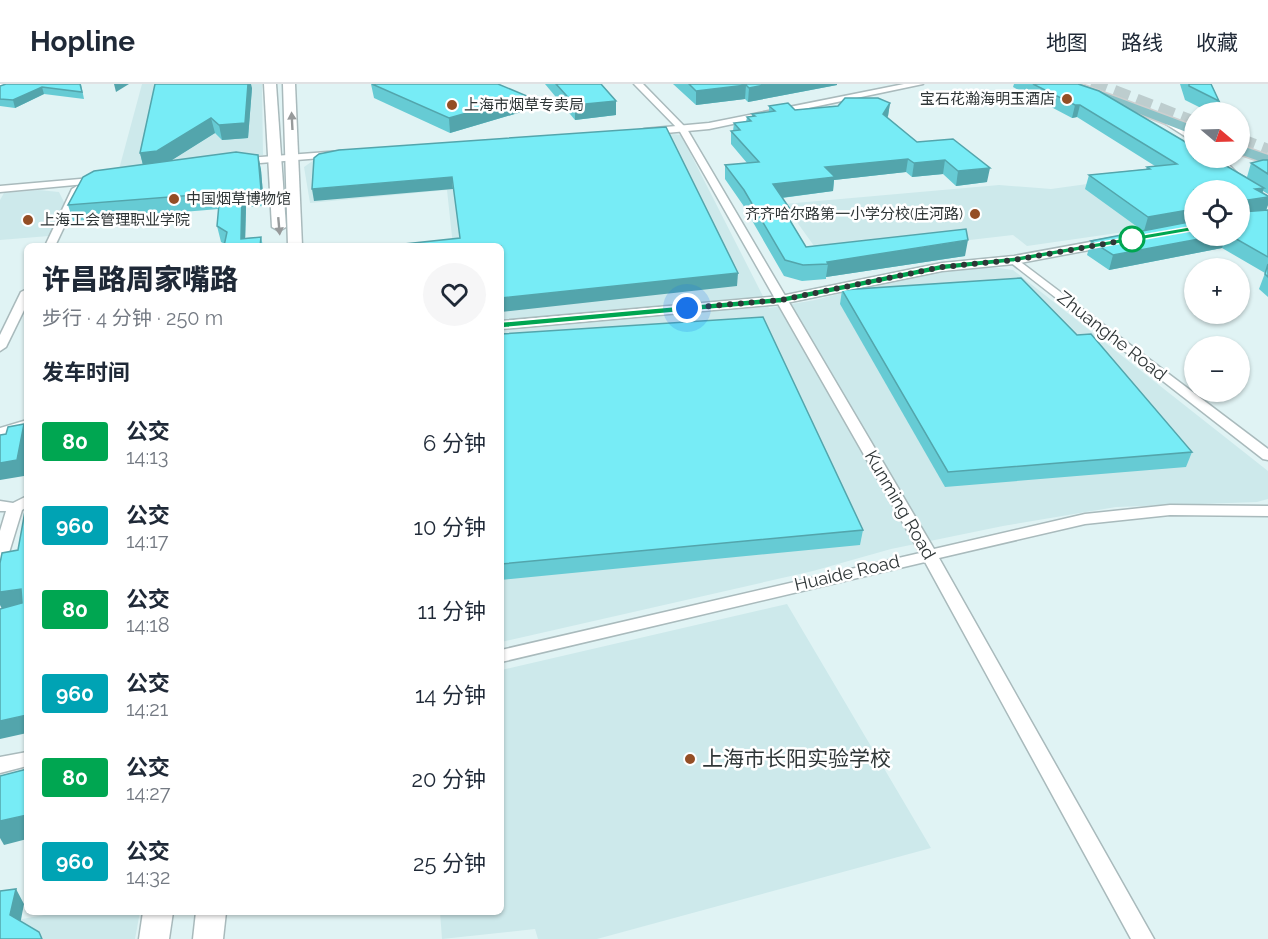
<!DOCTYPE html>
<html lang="zh">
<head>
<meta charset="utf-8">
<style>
  :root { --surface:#fff; --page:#f6f6f7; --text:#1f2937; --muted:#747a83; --line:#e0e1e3 }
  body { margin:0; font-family:Raleway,"Noto Sans SC",sans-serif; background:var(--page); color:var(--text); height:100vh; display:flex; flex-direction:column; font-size:22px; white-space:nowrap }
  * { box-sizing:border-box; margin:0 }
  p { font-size:20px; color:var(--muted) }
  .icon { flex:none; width:33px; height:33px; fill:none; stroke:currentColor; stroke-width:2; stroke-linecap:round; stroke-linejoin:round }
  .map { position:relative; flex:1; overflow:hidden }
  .drawer { position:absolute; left:24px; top:159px; width:480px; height:672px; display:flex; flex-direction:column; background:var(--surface); border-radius:9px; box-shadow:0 2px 4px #0004 }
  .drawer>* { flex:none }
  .badge { padding:0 12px; border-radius:4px; font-size:21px; line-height:39px }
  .needle { width:39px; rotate:109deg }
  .fabs { position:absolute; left:1184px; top:18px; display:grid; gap:12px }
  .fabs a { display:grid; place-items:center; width:66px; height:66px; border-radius:50%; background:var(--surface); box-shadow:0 2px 4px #0004; font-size:30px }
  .you { position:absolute; width:30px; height:30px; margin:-15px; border:4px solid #fff; border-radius:50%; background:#1a73e8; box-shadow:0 0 0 9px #1a73e833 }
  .map>.badge { position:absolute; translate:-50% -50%; box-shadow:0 0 0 3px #fff }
  h2 { padding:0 18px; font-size:22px; line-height:54px }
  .round { display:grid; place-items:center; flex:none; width:63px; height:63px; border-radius:32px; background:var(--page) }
  .overview { display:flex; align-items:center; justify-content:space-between; height:102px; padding:0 18px }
  h1 { font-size:28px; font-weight:800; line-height:45px }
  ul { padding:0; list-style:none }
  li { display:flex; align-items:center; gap:18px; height:84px; padding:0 18px }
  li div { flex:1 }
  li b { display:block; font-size:22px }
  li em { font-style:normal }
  li .badge { min-width:66px; font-weight:700; text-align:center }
  header { display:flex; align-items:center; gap:36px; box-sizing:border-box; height:84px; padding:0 30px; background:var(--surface); border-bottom:2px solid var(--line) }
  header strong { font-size:28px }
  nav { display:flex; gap:33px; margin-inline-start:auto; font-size:21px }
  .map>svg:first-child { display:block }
  .built { fill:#cde9eb }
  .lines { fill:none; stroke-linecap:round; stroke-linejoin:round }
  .trunk-tunnel { stroke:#bdcdce; stroke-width:16; stroke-dasharray:16 8; stroke-linecap:butt }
  .minor-casing { stroke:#a9babc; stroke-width:3 }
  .tertiary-casing { stroke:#a9babc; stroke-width:3 }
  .secondary-casing { stroke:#a9babc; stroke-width:3 }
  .primary-casing { stroke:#cdcfcf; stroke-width:3 }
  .minor { fill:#fff; fill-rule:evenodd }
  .tertiary { fill:#fff; fill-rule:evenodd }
  .secondary { fill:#fff; fill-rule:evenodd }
  .primary { fill:#8ac2c7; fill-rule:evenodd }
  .wall { fill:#66cbd4; fill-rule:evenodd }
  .shaded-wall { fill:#53a5ac }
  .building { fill:#77ecf6; stroke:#53a5ac; stroke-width:1.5 }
  .oneway { fill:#979a9b }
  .line { fill:#00a651; stroke:#fff; stroke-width:1.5 }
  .walk { stroke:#2f3637; stroke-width:6; stroke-dasharray:0 10.8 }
  .poi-dot { fill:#944e25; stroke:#fff; stroke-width:2 }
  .stop-dot { fill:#fff; stroke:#00a651; stroke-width:3 }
  .labels { text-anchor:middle; stroke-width:5; stroke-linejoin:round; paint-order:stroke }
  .far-poi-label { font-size:15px; fill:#2f3637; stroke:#fff; text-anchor:start }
  .street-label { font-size:18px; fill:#2f3637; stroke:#fff }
  .near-poi-label { font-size:21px; fill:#2f3637; stroke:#fff; text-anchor:start }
</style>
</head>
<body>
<header>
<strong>Hopline</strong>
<nav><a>地图</a><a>路线</a><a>收藏</a></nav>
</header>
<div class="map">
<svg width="1268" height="855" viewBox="0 0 1268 855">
  <rect width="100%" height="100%" fill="#e0f3f4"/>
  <g class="built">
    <polygon points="142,0 262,0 263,71 118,89"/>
    <polygon points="666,49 681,51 769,224 815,216 917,190 958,184 991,183 1013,186 1268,387 1268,415 1257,418 1116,423 1003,442 891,465 813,487 501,558 501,162 453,162 447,106 310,119 304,83 314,76"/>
    <polygon points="1109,97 1173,141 1027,162 1013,151 822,173 784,120 999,101 1051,105"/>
    <polygon points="39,106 59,108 65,120 49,152 0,156 0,116 4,109"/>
    <polygon points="787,520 931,764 597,855 538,855 535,845 442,855 440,828 501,828 501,586"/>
    <polygon points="61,828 140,828 135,855 0,855 0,839"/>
  </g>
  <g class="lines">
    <g class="trunk-tunnel">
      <polyline points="1091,0 1194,40"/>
      <polyline points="1239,57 1268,68"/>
    </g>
    <defs>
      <g id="minor">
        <polygon points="0,0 40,0 36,2 0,4"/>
        <polygon points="634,0 643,0 687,45 934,465 1085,430 1170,421 1268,422 1268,432 1170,431 1085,440 939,474 1154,855 1131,855 925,478 501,578 501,566 920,469 679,46"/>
        <polygon points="1166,36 1172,36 1194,51 1194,58 1166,40"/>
        <polygon points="1213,74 1222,74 1250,102 1268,113 1268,120 1244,106"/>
        <polygon points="77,102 82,105 55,162 45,162 72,105"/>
        <polygon points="1014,173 1268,365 1268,376 1263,375 1010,178 1010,174"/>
        <polygon points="27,205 27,220 6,263 0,267 0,251 21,208"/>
        <polygon points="27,412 27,423 22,426 8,472 0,477 0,447 6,427 0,427 0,417 13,419"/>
        <polygon points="27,668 27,682 0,689 0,673"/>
      </g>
      <g id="tertiary">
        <polygon points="904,0 923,0 709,45 644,51 639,48 644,45 709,39"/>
        <polygon points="341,67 346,70 345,72 234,81 228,78 234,75"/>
        <polygon points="103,93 107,94 107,98 0,108 0,102"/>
        <polygon points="1112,154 1118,158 1116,161 1014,180 942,187 781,220 501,245 501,237 781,212 942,179 1014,172"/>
        <polygon points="27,336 27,346 0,354 0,344"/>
      </g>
      <g id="secondary">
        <polygon points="264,0 276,0 286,143 279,147 272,143"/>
        <polygon points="283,0 295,0 302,162 288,162"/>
        <polygon points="143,828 173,828 169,855 139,855"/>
        <polygon points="196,828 226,828 223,855 193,855"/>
      </g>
      <g id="primary">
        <polygon points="1063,0 1081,0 1194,42 1194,51"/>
        <polygon points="1239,61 1268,71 1268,80 1239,70"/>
      </g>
    </defs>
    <use href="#minor" class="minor-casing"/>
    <use href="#tertiary" class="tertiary-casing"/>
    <use href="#secondary" class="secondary-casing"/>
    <use href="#primary" class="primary-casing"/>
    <use href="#minor" class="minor"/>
    <use href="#tertiary" class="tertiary"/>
    <use href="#secondary" class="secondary"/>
    <use href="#primary" class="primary"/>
  </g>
  <g class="wall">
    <polygon points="81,0 84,15 44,10 15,24 0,22 0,2"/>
    <polygon points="371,0 498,0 527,12 528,26 450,49 374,14"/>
    <polygon points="545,0 601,0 616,17 616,31 575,36"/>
    <polygon points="673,0 837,0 837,1 748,18 745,15 696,21"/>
    <path d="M 1014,0 L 1078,0 L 1247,93 L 1251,79 L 1268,76 L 1268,110 L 1263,107 L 1262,109 L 1266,126 L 1268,126 L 1268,213 L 1259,205 L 1265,189 L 1222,164 L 1109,186 L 1087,171 L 1091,157 L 1143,147 L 1085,105 L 1089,91 L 1146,85 L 1147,83 L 1155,82 L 1077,33 L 1072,34 L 1013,3 ZM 1194,106 L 1239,152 L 1194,152 Z"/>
    <polygon points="1180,0 1211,0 1219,17 1215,28 1209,28 1185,16"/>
    <polygon points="252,4 248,54 222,56 215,49 170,77 258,71 261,86 264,122 246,123 245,154 261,153 263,162 224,162 225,160 221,158 217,142 219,125 73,137 68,121 143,81 140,69"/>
    <polygon points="890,19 888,32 887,33 917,58 987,98 956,102 943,90 912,93 906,88 834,96 833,107 782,114 790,125 789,135 806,163 965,172 826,193 826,195 802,197 784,192 743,121 725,95 725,81 747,79 731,60 731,47 733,47 734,39 746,38 747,33 752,32 752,30 769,28 769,22 795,26"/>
    <polygon points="842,206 1192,368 1186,383 945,403 840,220"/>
    <polygon points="501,250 863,446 860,461 501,496"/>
  </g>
  <g class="shaded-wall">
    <polygon points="114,0 129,0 116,8"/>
    <polygon points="248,0 251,0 252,4 248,54 222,56 219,41"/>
    <polygon points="769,0 837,0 837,1 748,18 749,4"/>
    <polygon points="746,1 745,15 696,21 696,7"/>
    <polygon points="42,3 44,10 15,24 13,16"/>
    <polygon points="527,12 528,26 450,49 449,34"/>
    <polygon points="616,17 616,31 575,36 575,21"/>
    <polygon points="890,19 888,32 881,43 883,30"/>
    <polygon points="1075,21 1080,21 1077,33 1072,34"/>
    <polygon points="211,34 215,49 161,83 144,85 140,69"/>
    <polygon points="258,71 261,86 264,122 261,106"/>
    <polygon points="908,75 906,88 834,96 833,107 772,115 773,100 825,83"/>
    <polygon points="945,76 943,90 912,93 914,79"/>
    <polygon points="990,84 987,98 956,102 958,87"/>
    <polygon points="452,93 453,105 314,117 312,105"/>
    <polygon points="1264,104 1260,115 1268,113 1268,121 1266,127 1239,131 1242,117 1255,105"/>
    <polygon points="242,108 246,123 245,162 241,155"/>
    <polygon points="1194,125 1194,138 1144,147 1148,133"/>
    <polygon points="1215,152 1226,152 1222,164 1109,186 1113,171"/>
    <polygon points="968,156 965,172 826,193 828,180 827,178"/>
    <polygon points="738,189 737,202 501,228 501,214"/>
    <polygon points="24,340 27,347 27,372 24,392 0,396 0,379"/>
    <polygon points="21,505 27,518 2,525 0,521 0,508"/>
    <polygon points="27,631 27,649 0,655 0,637"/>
    <polygon points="27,731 27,755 4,761 0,754 0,737"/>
    <polygon points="16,805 24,820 19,846 10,831"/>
  </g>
  <g class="building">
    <polygon points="6,0 80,0 82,8 42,3 13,16 0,15 0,2"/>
    <polygon points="155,0 248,0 245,39 219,41 211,34 157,67 140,69"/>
    <polygon points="372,0 498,0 527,12 449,34"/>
    <polygon points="556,0 601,0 616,17 575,21"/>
    <polygon points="689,0 769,0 749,4 746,1 696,7"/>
    <polygon points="1033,0 1078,0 1099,7 1194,63 1194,74 1213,74 1264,104 1255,105 1268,112 1268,113 1242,117 1242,128 1268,126 1268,173 1231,152 1239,152 1239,106 1194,106 1194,125 1148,133 1089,91 1150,85 1147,83 1177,80 1080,21 1075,21"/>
    <polygon points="1189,0 1211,0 1219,17 1189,2"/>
    <polygon points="845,14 878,14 890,19 883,30 917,58 953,55 990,84 958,87 945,76 914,79 908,75 825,83 835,93 773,100 790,125 783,125 806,163 966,145 968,156 827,178 828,180 803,181 785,176 744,106 725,81 759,78 731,47 740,46 734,39 751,37 747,33 755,32 752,30 775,27 769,22 788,19 795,26 838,22"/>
    <polygon points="666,43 738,189 501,214 501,162 385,162 460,154 452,93 312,105 314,74 319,70 339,66"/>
    <polygon points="236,68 258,71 261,106 242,108 241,155 261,153 260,162 224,162 227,148 217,142 220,109 68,121 83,93 94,87"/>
    <polygon points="1263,76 1268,76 1268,90 1251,79"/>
    <polygon points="1194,137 1194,152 1215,152 1113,171 1091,157"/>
    <polygon points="1268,180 1268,193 1265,190"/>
    <polygon points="1021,194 1077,251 1091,250 1192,368 948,388 842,206"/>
    <polygon points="763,233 863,446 501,480 501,250"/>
    <polygon points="24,340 17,376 0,379 0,351 6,350 8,343"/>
    <polygon points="27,416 27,631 0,637 0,525 22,519 21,505 0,508 0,479 2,469 18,466"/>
    <polygon points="27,685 27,731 0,737 0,692"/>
    <polygon points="16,805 10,831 39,848 42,855 0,855 0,807"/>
  </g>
  <defs><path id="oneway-solid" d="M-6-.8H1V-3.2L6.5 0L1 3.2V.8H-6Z" transform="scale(1.5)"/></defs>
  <g class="oneway">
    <use href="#oneway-solid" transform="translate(292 37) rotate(-93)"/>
    <use href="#oneway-solid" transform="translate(279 142) rotate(85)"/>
  </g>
  <polygon class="line" points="1194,142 1197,146 1014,178 942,186 781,219 501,244 496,241 501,238 781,213 942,180 1014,173"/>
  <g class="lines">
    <polyline class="walk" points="687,224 781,216 942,183 1014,176 1132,155"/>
  </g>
  <g class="poi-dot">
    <circle cx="1067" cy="15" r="6"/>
    <circle cx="452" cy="21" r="6"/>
    <circle cx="174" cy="115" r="6"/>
    <circle cx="975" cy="130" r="6"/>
    <circle cx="28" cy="136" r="6"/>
    <circle cx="690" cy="675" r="6"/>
  </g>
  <circle class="stop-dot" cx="1132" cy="155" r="12"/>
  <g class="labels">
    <g class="far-poi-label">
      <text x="1055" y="20" text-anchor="end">宝石花瀚海明玉酒店</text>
      <text x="464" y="26">上海市烟草专卖局</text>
      <text x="186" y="120">中国烟草博物馆</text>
      <text x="963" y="135" text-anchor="end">齐齐哈尔路第一小学分校(庄河路)</text>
      <text x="40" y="141">上海工会管理职业学院</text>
    </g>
    <g class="street-label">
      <text transform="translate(1112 252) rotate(38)" y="6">Zhuanghe Road</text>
      <text transform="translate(900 421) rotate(60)" y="6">Kunming Road</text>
      <text transform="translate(847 489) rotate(-13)" y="6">Huaide Road</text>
    </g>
    <g class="near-poi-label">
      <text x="702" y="682">上海市长阳实验学校</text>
    </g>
  </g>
</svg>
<div class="fabs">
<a><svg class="needle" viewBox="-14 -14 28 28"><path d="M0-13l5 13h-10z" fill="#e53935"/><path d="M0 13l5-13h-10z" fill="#747a83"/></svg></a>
<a><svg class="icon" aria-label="locate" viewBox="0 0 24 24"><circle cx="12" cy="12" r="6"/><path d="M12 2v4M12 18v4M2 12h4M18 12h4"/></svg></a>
<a>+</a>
<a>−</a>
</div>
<div class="you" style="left:687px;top:224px"></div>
<section class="drawer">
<div class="overview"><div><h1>许昌路周家嘴路</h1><p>步行 · 4 分钟 · 250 m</p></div><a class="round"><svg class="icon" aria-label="heart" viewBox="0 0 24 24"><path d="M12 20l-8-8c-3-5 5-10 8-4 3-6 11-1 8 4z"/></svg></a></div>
<h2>发车时间</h2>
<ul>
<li><span class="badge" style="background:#00a651;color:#fff">80</span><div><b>公交</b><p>14:13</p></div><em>6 分钟</em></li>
<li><span class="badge" style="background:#00a3b4;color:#fff">960</span><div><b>公交</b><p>14:17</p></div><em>10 分钟</em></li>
<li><span class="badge" style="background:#00a651;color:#fff">80</span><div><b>公交</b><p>14:18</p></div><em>11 分钟</em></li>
<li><span class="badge" style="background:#00a3b4;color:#fff">960</span><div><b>公交</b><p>14:21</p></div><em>14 分钟</em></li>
<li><span class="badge" style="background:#00a651;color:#fff">80</span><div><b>公交</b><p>14:27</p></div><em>20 分钟</em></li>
<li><span class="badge" style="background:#00a3b4;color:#fff">960</span><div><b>公交</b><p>14:32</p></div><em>25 分钟</em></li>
</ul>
</section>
</div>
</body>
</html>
